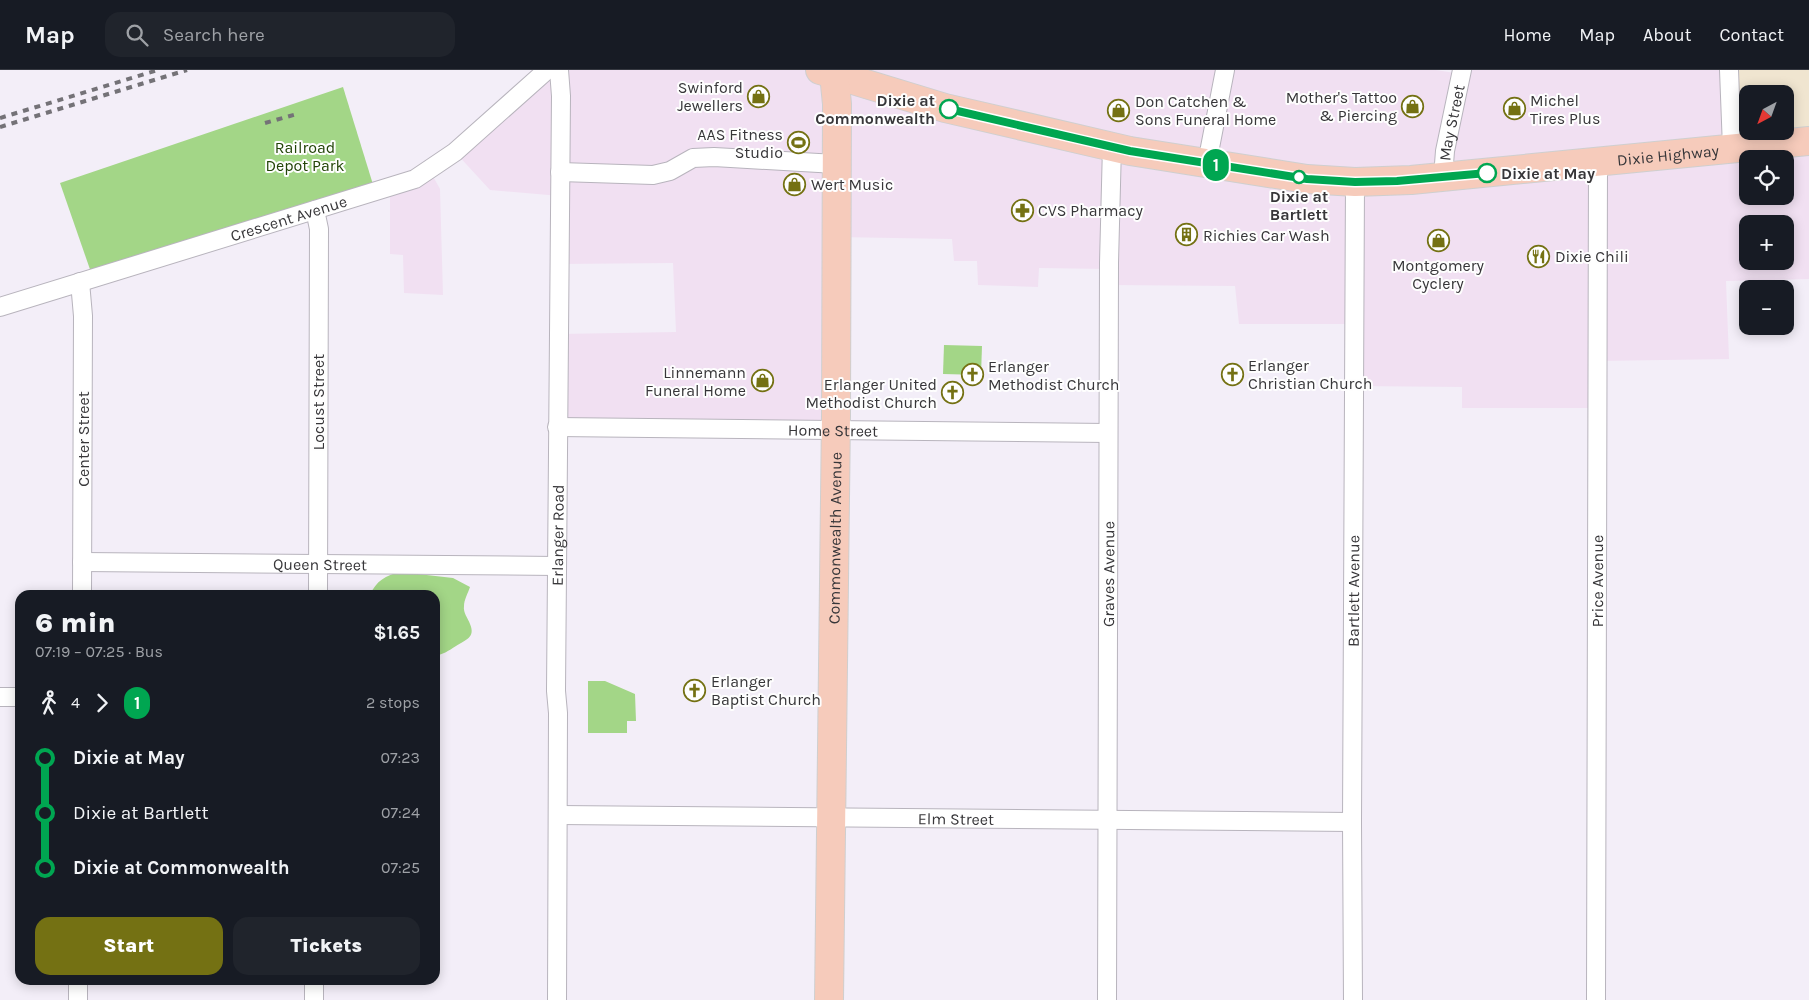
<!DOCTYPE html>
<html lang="en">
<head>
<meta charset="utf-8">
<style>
  :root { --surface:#171b24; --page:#20242c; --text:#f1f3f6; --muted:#9ea1a6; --line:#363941; --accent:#747113 }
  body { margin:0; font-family:Karla,sans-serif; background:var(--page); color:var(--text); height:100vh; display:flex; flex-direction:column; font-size:19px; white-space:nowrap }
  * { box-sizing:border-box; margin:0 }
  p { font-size:16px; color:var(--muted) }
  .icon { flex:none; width:28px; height:28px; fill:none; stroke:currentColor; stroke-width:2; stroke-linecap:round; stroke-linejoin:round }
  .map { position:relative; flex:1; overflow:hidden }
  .panel { position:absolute; left:15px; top:520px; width:425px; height:395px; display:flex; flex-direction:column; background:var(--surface); border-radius:15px; box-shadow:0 2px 12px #0003 }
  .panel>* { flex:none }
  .badge { padding:0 10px; border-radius:16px; font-size:18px; line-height:32px }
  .needle { width:32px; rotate:221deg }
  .buttons { position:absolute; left:1739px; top:15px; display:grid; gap:10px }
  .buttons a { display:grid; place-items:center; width:55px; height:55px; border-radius:10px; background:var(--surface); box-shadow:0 2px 12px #0003; font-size:25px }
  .map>.badge { position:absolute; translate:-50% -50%; box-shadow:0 0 0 2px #fff }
  .legs { display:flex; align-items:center; gap:8px; height:55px; padding:0 20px; font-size:16px }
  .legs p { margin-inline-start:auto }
  .headline { display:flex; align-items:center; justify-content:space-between; height:85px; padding:0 20px }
  h1 { font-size:28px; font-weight:800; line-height:38px }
  .cta { display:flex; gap:10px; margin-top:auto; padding:10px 20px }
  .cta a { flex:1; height:58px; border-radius:15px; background:var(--accent); color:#fff; font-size:20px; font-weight:800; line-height:58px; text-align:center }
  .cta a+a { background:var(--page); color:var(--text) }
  ul { padding:0 20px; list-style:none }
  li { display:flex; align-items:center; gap:18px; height:55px; font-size:19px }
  li i { display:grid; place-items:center; width:8px; height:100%; margin:0 6px; background:currentColor }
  li i::after { content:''; width:12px; height:12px; margin:-6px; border:4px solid; border-radius:50%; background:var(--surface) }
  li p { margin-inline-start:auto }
  li:first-child i { background:linear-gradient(#0000 50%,currentColor 0) }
  li:last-child i { background:linear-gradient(currentColor 50%,#0000 0) }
  header { display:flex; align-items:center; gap:30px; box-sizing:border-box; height:70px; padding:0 25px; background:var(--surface); border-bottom:1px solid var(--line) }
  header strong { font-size:24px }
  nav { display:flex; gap:28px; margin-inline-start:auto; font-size:18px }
  .search { width:350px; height:45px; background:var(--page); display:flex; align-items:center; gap:12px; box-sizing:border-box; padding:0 18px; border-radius:15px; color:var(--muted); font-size:19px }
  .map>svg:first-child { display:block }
  .commercial { fill:#f1e0f2; fill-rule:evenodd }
  .education { fill:#f0e5d0; fill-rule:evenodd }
  .green { fill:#a3d687 }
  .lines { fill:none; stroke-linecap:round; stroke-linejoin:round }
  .street-casing { stroke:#b8b4bd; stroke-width:20 }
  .primary-casing { stroke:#cfcfcf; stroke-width:30 }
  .street { stroke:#fff; stroke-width:18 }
  .primary { stroke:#f6cbbb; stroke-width:28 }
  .rail { stroke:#747277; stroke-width:4; stroke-dasharray:6 6; stroke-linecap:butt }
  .line-1-casing { stroke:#fff; stroke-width:11 }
  .line-1 { stroke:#00a651; stroke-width:8 }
  .stop-1-dot { fill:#fff; stroke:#00a651; stroke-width:2.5 }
  .labels { text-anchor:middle; stroke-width:4; stroke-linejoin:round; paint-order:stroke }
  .poi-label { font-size:16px; fill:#373639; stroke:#fefefe; text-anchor:start }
  .stop-label { font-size:16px; font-weight:bold; fill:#373639; stroke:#fefefe; text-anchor:end }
  .street-label { font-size:16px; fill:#373639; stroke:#fefefe }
  .park-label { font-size:16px; fill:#224407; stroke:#fefefe }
</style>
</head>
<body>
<header>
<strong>Map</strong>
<div class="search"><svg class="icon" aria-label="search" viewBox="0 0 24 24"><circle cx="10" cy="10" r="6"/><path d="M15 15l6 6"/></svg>Search here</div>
<nav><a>Home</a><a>Map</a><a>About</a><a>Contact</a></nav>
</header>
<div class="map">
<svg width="1809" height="930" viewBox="0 0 1809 930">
  <rect width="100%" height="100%" fill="#f3eef8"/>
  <g class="commercial">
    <path d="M 547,0 L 1436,0 L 1461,4 L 1462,0 L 1729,0 L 1731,61 L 1809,71 L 1809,209 L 1726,211 L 1729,289 L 1598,291 L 1598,338 L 1462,338 L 1462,317 L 1355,316 L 1355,254 L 1239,254 L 1235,216 L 1109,215 L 1108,199 L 1039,198 L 1038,217 L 978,215 L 977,191 L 954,191 L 952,169 L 836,167 L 835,361 L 557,357 L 559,264 L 676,262 L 673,193 L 560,194 L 560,126 L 490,120 L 455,82 ZM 1748,89 L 1785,89 L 1785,126 L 1748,126 ZM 1748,154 L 1785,154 L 1785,191 L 1748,191 Z"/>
    <polygon points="430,101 440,119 443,225 404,223 403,185 390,184 390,118"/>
  </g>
  <path class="education" d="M 1729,0 L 1809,0 L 1809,71 L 1732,78 ZM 1748,24 L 1785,24 L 1785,61 L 1748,61 Z"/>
  <g class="green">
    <polygon points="343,17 375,121 93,208 60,113"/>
    <polygon points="944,275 982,276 981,305 943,304"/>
    <path d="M 400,502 L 453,508 L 470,517 C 468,523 464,530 464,536 C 463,543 468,548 470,554 C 476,568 465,570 456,576 C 448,581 444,584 435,586 L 435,525 L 370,525 C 376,511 386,505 400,502 Z"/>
    <polygon points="588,611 605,611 635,624 636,651 627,651 627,663 588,663"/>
  </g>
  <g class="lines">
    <defs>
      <g id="street">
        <polyline points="1729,0 1732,78"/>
        <polyline points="1207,93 1225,0"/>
        <polyline points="560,102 653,105 670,101 693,88 714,87 836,94"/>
        <path id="s1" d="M 1443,107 L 1445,81 L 1462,0"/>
        <polyline points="315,140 319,159 318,525"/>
        <polyline points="80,212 83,246 82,525"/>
        <path id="s2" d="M 0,237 L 415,109 L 455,82 L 547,0"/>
        <path id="s3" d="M 557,357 L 1108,363"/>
        <path id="s4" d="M 82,492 L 557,496"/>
        <polyline points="0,627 20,627"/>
        <path id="s5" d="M 558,745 L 1352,752"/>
        <polyline points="78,930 78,910"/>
        <polyline points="314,930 314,910"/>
        <path id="s6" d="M 557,930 L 558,643 L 556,621 L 561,26 L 559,0"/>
        <path id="s7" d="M 1107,930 L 1109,193 L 1112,76"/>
        <path id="s8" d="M 1353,930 L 1352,752 L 1355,112"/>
        <path id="s9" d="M 1596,930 L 1598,92"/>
      </g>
      <g id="primary">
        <path id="s10" d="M 820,0 L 945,38 L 1130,81 L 1307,109 L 1355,112 L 1411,110 L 1809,71"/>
        <path id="s11" d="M 829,930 L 836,345 L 837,34 L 834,4"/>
      </g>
    </defs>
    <use href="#street" class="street-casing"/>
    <use href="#primary" class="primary-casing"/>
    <use href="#street" class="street"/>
    <use href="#primary" class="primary"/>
    <g class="rail">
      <polyline points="0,48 158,0"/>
      <polyline points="265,53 297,44"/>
      <polyline points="0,57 187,0"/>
    </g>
  </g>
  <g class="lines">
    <defs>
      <polyline id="line-1" points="949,39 1130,81 1307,109 1355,112 1397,111 1487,103"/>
    </defs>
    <use href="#line-1" class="line-1-casing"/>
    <use href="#line-1" class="line-1"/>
  </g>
  <defs>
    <symbol id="shop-ring" viewBox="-11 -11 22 22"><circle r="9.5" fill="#fefefe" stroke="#747113" stroke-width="1.5"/><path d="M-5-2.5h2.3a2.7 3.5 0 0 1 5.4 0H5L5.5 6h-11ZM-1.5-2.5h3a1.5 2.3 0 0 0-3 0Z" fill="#747113"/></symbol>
    <symbol id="stadium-ring" viewBox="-11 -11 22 22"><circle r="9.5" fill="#fefefe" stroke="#747113" stroke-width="1.5"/><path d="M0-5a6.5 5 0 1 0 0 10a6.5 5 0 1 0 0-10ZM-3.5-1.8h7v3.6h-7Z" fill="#747113"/></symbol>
    <symbol id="pharmacy-ring" viewBox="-11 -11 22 22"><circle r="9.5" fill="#fefefe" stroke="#747113" stroke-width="1.5"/><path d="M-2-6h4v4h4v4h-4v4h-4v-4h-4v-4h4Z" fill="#747113"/></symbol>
    <symbol id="building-ring" viewBox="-11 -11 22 22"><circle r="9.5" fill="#fefefe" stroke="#747113" stroke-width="1.5"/><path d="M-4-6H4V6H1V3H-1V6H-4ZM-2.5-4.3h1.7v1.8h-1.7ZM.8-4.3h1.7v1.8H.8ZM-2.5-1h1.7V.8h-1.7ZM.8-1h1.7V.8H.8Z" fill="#747113"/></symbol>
    <symbol id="restaurant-ring" viewBox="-11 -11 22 22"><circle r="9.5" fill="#fefefe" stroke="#747113" stroke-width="1.5"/><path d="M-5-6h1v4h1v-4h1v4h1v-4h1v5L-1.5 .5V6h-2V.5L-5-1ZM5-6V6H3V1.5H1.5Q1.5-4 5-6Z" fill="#747113"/></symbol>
    <symbol id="church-ring" viewBox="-11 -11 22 22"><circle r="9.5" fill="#fefefe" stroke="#747113" stroke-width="1.5"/><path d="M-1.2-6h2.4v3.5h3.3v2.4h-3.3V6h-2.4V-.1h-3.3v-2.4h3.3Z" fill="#747113"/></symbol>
  </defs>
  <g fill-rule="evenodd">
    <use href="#shop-ring" x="746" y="14" width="25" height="25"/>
    <use href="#shop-ring" x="1400" y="24" width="25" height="25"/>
    <use href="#shop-ring" x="1502" y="26" width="25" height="25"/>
    <use href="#shop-ring" x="1106" y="28" width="25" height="25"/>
    <use href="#stadium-ring" x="786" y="60" width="25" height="25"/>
    <use href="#shop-ring" x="782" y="102" width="25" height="25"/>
    <use href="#pharmacy-ring" x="1010" y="128" width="25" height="25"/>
    <use href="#building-ring" x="1174" y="152" width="25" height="25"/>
    <use href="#shop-ring" x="1426" y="158" width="25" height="25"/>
    <use href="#restaurant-ring" x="1526" y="174" width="25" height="25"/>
    <use href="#church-ring" x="1220" y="292" width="25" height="25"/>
    <use href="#church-ring" x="960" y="292" width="25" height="25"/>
    <use href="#shop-ring" x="750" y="298" width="25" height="25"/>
    <use href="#church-ring" x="940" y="310" width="25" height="25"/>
    <use href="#church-ring" x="682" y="608" width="25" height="25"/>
  </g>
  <g class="stop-1-dot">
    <circle cx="949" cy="39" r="9"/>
    <circle cx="1487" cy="103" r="9"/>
    <circle cx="1299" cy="107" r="6"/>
  </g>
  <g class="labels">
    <g class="poi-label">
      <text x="743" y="23" text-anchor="end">Swinford<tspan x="743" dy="18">Jewellers</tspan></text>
      <text x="1397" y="33" text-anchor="end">Mother's Tattoo<tspan x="1397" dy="18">&amp; Piercing</tspan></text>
      <text x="1530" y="36">Michel<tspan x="1530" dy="18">Tires Plus</tspan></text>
      <text x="1135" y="37">Don Catchen &amp;<tspan x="1135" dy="18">Sons Funeral Home</tspan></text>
      <text x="783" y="70" text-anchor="end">AAS Fitness<tspan x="783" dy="18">Studio</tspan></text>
      <text x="811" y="120">Wert Music</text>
      <text x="1038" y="146">CVS Pharmacy</text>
      <text x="1203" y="171">Richies Car Wash</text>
      <text x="1555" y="192">Dixie Chili</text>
      <text x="1438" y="201" text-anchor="middle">Montgomery<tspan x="1438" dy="18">Cyclery</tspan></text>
      <text x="1248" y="301">Erlanger<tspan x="1248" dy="18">Christian Church</tspan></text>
      <text x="988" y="302">Erlanger<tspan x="988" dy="18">Methodist Church</tspan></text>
      <text x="746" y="308" text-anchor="end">Linnemann<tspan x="746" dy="18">Funeral Home</tspan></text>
      <text x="937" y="320" text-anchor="end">Erlanger United<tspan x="937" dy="18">Methodist Church</tspan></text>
      <text x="711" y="617">Erlanger<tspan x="711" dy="18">Baptist Church</tspan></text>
    </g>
    <g class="stop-label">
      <text x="935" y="36">Dixie at<tspan x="935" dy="18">Commonwealth</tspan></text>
      <text x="1501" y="109" text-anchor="start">Dixie at May</text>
      <text x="1299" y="132" text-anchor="middle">Dixie at<tspan x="1299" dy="18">Bartlett</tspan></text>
    </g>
    <g class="street-label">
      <text dy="6" stroke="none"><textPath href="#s1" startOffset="55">May Street</textPath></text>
      <text dy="6" stroke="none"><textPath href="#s10" startOffset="862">Dixie Highway</textPath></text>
      <text dy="6" stroke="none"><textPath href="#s2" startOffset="302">Crescent Avenue</textPath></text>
      <text transform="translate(318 332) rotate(-90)" y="6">Locust Street</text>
      <text dy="6" stroke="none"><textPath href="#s3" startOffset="276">Home Street</textPath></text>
      <text transform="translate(83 369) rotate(-90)" y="6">Center Street</text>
      <text dy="6" stroke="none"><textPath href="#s6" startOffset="465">Erlanger Road</textPath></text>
      <text dy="6" stroke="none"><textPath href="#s11" startOffset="462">Commonwealth Avenue</textPath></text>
      <text dy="6" stroke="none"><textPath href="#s4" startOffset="238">Queen Street</textPath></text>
      <text dy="6" stroke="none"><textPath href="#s7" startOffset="426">Graves Avenue</textPath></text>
      <text dy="6" stroke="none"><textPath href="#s9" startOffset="419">Price Avenue</textPath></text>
      <text dy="6" stroke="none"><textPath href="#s8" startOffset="409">Bartlett Avenue</textPath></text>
      <text dy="6" stroke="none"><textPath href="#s5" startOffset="398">Elm Street</textPath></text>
    </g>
    <g class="park-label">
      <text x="305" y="83">Railroad<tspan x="305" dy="18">Depot Park</tspan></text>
    </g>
  </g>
</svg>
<div class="buttons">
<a><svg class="needle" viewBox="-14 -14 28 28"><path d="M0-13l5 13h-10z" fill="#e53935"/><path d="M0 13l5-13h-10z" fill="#9ea1a6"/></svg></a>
<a><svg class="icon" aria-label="locate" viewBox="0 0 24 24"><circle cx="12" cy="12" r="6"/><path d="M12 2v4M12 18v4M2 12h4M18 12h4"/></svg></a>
<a>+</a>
<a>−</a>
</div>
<b class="badge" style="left:1216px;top:95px;background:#00a651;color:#fff">1</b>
<section class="panel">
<div class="headline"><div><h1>6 min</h1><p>07:19 – 07:25 · Bus</p></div><b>$1.65</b></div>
<div class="legs"><svg class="icon" aria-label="walk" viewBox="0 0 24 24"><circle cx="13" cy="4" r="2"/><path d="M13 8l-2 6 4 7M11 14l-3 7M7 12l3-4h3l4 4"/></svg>4<svg class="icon" aria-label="forward" viewBox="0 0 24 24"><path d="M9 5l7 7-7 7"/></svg><b class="badge" style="background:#00a651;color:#fff">1</b><p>2 stops</p></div>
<ul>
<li><i style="color:#00a651"></i><b>Dixie at May</b><p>07:23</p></li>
<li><i style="color:#00a651"></i><span>Dixie at Bartlett</span><p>07:24</p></li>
<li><i style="color:#00a651"></i><b>Dixie at Commonwealth</b><p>07:25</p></li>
</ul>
<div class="cta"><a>Start</a><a>Tickets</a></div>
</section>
</div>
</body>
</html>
